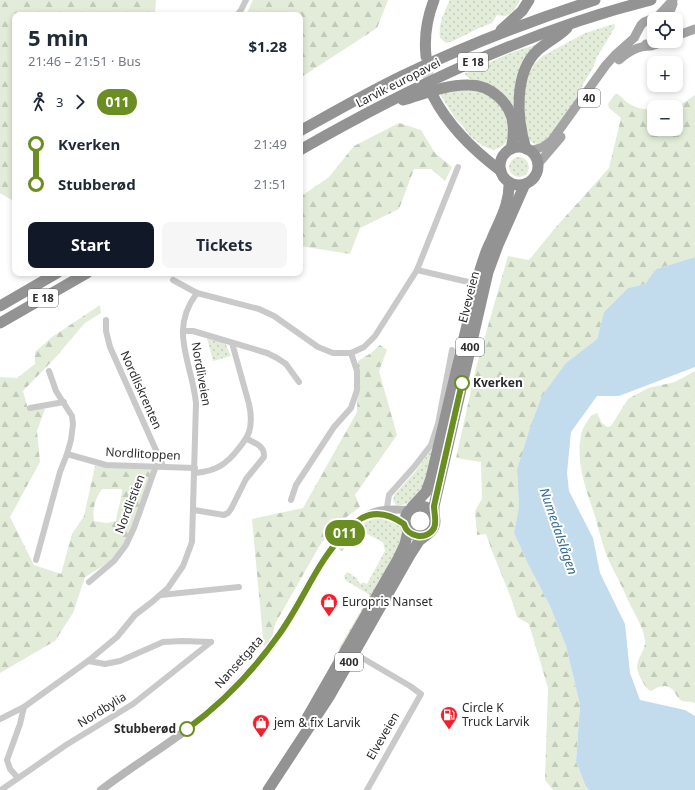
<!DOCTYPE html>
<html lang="en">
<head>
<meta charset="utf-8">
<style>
  :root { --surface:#fff; --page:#f6f6f7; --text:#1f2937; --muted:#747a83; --accent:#111827 }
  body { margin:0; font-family:"Noto Sans",sans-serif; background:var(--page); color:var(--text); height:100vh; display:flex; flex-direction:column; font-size:15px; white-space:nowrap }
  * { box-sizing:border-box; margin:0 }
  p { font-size:13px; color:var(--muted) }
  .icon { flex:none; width:22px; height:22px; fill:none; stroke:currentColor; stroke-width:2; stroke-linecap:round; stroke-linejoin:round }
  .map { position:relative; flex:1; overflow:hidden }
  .panel { position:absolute; left:12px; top:12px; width:291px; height:264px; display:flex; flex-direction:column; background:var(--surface); border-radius:8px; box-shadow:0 2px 6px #0003 }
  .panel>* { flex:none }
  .badge { padding:0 8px; border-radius:13px; font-size:14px; line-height:26px }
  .fabs { position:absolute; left:647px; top:12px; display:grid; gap:8px }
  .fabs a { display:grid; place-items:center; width:36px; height:36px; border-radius:8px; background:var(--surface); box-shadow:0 2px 6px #0003; font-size:20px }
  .map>.badge { position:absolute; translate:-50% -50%; box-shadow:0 0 0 2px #fff }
  .legs { display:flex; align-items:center; gap:6px; height:44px; padding:0 16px; font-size:13px }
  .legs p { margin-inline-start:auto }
  .headline { display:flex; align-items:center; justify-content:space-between; height:68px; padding:0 16px }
  h1 { font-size:22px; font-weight:700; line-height:30px }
  .action { display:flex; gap:8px; margin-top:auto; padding:8px 16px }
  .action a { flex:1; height:46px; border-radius:8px; background:var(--accent); color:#fff; font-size:16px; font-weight:700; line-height:46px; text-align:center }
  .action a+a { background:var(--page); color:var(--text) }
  ul { padding:0 16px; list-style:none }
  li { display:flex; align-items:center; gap:14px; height:40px; font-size:15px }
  li i { display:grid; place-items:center; width:6px; height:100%; margin:0 5px; background:currentColor }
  li i::after { content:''; width:10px; height:10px; margin:-5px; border:3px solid; border-radius:50%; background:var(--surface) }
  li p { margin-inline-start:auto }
  li:first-child i { background:linear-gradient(#0000 50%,currentColor 0) }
  li:last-child i { background:linear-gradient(currentColor 50%,#0000 0) }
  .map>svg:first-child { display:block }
  .grass { fill:url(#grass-dots) }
  .forest { fill:url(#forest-firs); fill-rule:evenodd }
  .water { fill:#c2dced }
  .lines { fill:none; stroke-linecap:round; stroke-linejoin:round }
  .highway-tunnel { stroke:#d5d5d5; stroke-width:11; stroke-dasharray:11 5.5; stroke-linecap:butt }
  .street { stroke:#c9c9c9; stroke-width:6 }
  .secondary { stroke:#b6b6b6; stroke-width:8 }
  .primary { stroke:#a4a4a4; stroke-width:9 }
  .highway { stroke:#939393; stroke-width:11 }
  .line-1-casing { stroke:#fff; stroke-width:9 }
  .line-1 { stroke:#6b8e23; stroke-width:6 }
  .stop-1-dot { fill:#fff; stroke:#6b8e23; stroke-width:2 }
  .labels { text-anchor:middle; stroke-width:4; stroke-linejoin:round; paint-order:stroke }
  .shield { fill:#fff; stroke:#6b6b6b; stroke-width:1 }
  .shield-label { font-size:11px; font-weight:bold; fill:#2c2c2c }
  .street-label { font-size:12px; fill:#2c2c2c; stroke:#fff }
  .stop-label { font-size:12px; font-weight:bold; fill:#2c2c2c; stroke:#fff; text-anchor:start }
  .poi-label { font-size:12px; fill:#2c2c2c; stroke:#fff; text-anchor:start }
  .water-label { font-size:13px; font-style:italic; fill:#356d94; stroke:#fff }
</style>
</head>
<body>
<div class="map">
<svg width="695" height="790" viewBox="0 0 695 790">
  <defs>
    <pattern id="grass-dots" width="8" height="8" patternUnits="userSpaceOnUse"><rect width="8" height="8" fill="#e2ecd8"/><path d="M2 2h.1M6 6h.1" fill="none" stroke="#c2cbba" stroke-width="1.8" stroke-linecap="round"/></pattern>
    <pattern id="forest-firs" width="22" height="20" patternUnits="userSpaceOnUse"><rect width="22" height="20" fill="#e2ecd8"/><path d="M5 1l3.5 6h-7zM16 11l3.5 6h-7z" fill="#c2cbba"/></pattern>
  </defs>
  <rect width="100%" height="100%" fill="#fff"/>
  <g class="grass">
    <path d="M 450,0 L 520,0 C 517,6 512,15 504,16 C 502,16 500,15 497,15 L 492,23 L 479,28 L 453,41 L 446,43 L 440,38 C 438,25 444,12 450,0 Z"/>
    <polygon points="614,24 615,27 597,57 593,68 583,84 575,103 555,131 541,143 538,144 533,143 528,139 525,117 524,96 526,80 534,64 543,56 585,33"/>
    <polygon points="535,45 536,47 518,116 464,74 513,52"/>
    <polygon points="471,90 483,92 496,101 504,112 509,133 506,142 501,147 493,150 483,146 470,136 463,126 455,118 440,94 451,91"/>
    <circle cx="519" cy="167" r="10"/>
    <polygon points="207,338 225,343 231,356 213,361"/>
    <path d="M 433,447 C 431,457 427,479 423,487 C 418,497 407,507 396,505 L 393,500 L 395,494 L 415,472 Z"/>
    <path d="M 378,518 C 386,519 400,522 403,531 C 404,535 402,540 402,544 L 340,651 L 339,648 L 370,595 L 345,580 L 344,576 L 347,572 L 358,579 L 357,581 L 361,584 L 363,582 L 367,584 L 385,551 L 383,542 L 363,532 C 355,534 348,545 342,551 L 339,550 L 339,548 C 350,534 360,521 378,518 Z"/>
  </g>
  <g class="forest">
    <polygon points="0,0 156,0 155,15 15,15 15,202 0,193"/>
    <polygon points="253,0 388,0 377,28 300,78 300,15 246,15"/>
    <path d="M 615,94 L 618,94 C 623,99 629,105 636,107 C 644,110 647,108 654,113 L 654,129 L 676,129 L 676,108 L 695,95 L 695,257 L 656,269 L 645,284 L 628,288 L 604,312 L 597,339 L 566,363 L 517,470 L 519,506 L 514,533 L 529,566 L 550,606 L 566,646 L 580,705 L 576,761 L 585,785 L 589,790 L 553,790 L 545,780 L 548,688 L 529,624 L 517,617 C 509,588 495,562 486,534 L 477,535 L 475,511 L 482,499 L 481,462 L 456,458 L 476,368 L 508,256 L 529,260 L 556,227 L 609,168 L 621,118 L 609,108 L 608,104 Z"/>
    <polygon points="399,123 421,130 435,153 452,167 445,181 431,169 414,169 399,209 360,228 350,254 300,246 300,197 329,177 354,146"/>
    <path d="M 100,305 L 101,313 L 85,323 L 54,359 L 23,391 L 28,409 L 45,409 L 37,431 L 40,462 L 10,517 L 34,565 L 61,574 L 72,534 L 84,516 L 95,466 L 153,469 L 128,540 L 111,561 L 85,577 L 73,613 L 55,641 L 0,673 L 0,377 L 17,378 L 35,364 L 35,352 L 52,337 ZM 102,489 L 122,489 C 122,500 117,510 116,521 L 107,523 L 94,521 C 92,510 95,498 102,489 Z"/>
    <polygon points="380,345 387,350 379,371 397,435 355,495 360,507 340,522 320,545 275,624 272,638 264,649 252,519 303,508 357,412 358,361 371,353"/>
    <path d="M 695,371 L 695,703 C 691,701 686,702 682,701 C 677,699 676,692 672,689 C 666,683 657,687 651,691 C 645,689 637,673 637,666 C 638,656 646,650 645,640 C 643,625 633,612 627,598 C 621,583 612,569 606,554 C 601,540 598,525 593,510 C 585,486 576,462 581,436 C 582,428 587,421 592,415 L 597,413 L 602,423 L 607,427 L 611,426 L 628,399 L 648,388 L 675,382 Z"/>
  </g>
  <polygon class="water" points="695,257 695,367 619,396 597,396 571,432 567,473 569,491 593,538 600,573 625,624 630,673 640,700 685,710 695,716 695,790 589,790 585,785 576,761 580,705 566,646 550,606 529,566 514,533 519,506 517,470 531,425 542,396 566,363 597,339 604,312 628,288 645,284 656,269"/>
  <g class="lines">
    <polyline class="highway-tunnel" points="426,56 428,76 431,91"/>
    <g class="street">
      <polyline points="237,15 241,10 246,0"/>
      <polyline points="417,270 458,167"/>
      <polyline points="173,280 197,293 259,309 274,316 318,347 333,353 351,353 364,347 375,336 417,270 477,284"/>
      <polyline points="106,320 106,331 110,347 163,466"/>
      <polyline points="183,331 193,331 267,353 277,358 286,364 299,382"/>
      <polyline points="49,371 56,391 72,416 73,424 71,440 67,454 106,465 195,468"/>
      <polyline points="30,408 64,402"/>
      <path d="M 195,473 C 216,471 226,465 239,448 C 243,443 247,438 249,432 C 252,423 251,413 249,404 L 232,343"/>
      <polyline points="291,500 296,485 334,427 351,408 357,390 357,371 351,353"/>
      <path d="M 194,510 L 224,515 L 228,513 L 231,509 L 246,479 L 264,457 C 265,446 255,443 247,439"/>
      <polyline points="386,513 389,495 414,467 431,445 438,424 452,350"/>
      <polyline points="36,560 60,472 67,454"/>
      <polyline points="89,582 114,561 126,545 134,528 156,466"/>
      <polyline points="161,595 239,587"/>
      <polyline points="352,652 410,686 421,694 367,790"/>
      <path d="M 88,661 L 117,637 L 135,615 L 152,602 L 168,588 L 183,566 L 192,542 L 196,403 C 192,362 168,331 197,293"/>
      <polyline points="0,719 24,707 88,661 105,664 120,661 163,642 182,641 211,642"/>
      <polyline points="18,778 10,769 7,760 20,724 24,707"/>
      <polyline points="1,790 66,745 133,704 211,642"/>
    </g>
    <g class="secondary">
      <polyline points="376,515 386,514 404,524"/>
      <path d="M 101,790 C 131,767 163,748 193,725 C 220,703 245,677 268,650 C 299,612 314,561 351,527 C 371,509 383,508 409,510"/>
    </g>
    <g class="primary">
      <polyline points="667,19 673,4"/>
      <polyline points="676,36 695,29"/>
      <path d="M 646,44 C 651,46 657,46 661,41"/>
      <path d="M 619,60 C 629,51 638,46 651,46"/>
      <polyline points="530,151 543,147 552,140 606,65 616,54 634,38 641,25 644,22 657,17 673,0"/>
      <polyline points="538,164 561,137"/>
    </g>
    <g class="highway">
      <polyline points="501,30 522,11 529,0"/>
      <path d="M 426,56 C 424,37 427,18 434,0"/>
      <path d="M 433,96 C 449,127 473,150 501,171"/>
      <path d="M 403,100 C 424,94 447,84 469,85 C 491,85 511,103 513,125 C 514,133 513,141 511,149"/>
      <path d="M 300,131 C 334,112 367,93 402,76 C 465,46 529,21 595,0"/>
      <circle cx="519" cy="166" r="19"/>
      <path d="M 526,149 C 517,120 513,73 538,50 C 547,42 558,37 567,28"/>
      <path d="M 300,150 C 410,87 527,31 651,0"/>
      <polyline points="0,306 57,273"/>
      <polyline points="0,323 87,273"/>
      <circle cx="420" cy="521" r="15"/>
      <path d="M 412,507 L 426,492 L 431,478 L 480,270 C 483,260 486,250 491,241 C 499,221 510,204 509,182"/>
      <polyline points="434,515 434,506 488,272 498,245 525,184"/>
      <polyline points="307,718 398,559 405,544 408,531"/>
      <polyline points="268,790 329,697 410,555 419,541 428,534"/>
    </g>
  </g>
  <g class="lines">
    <defs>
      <path id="line-1" d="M 187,729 C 221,704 253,671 278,636 C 303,602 317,560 348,530 C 352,526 357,521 362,518 C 377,510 391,515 404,524 C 407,537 427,541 434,528 C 437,522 434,513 434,506 L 462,383"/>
    </defs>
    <use href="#line-1" class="line-1-casing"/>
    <use href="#line-1" class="line-1"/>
  </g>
  <defs>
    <symbol id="shop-pin" viewBox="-11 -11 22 30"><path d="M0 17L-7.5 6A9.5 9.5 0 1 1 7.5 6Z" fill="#f31f2a" stroke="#fff"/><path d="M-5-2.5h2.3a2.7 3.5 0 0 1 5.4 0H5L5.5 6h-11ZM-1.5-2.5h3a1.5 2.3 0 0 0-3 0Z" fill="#fff"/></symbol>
    <symbol id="fuel-pin" viewBox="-11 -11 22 30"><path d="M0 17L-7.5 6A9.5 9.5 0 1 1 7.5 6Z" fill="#f31f2a" stroke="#fff"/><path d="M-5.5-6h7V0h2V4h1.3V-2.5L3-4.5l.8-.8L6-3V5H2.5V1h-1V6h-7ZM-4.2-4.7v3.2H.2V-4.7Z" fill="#fff"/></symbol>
  </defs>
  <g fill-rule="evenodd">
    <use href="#shop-pin" x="319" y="592" width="20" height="27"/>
    <use href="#fuel-pin" x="439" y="705" width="20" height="27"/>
    <use href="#shop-pin" x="251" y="713" width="20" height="27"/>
  </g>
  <g class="stop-1-dot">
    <circle cx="462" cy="383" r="7"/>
    <circle cx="187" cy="729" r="7"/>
  </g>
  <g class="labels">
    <g class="shield">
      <rect x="458" y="53" width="30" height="18" rx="3"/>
      <rect x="578" y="89" width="22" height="18" rx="3"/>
      <rect x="28" y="289" width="30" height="18" rx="3"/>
      <rect x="456" y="338" width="28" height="18" rx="3"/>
      <rect x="335" y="653" width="28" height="18" rx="3"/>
    </g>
    <g class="shield-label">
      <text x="473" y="66">E 18</text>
      <text x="589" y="102">40</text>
      <text x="43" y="302">E 18</text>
      <text x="470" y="351">400</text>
      <text x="349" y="666">400</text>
    </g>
    <g class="street-label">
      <text transform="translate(398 83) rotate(-27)" y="4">Larvik europavei</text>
      <text transform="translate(469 297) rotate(-76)" y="4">Elveveien</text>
      <text transform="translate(201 374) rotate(80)" y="4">Nordliveien</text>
      <text transform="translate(141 390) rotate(66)" y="4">Nordliskrenten</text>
      <text transform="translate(143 454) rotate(3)" y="4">Nordlitoppen</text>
      <text transform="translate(130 504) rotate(-69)" y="4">Nordlistien</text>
      <text transform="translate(239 662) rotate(-48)" y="4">Nansetgata</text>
      <text transform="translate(102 710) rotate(-32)" y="4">Nordbylia</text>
      <text transform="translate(383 736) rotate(-60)" y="4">Elveveien</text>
    </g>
    <g class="stop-label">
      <text x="473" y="387">Kverken</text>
      <text x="176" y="733" text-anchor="end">Stubberød</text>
    </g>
    <g class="poi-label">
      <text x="342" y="606">Europris Nanset</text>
      <text x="462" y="712">Circle K<tspan x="462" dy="14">Truck Larvik</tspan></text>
      <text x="274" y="727">jem &amp; fix Larvik</text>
    </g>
    <g class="water-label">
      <text transform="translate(559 531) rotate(71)" y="5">Numedalslågen</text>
    </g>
  </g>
</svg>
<div class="fabs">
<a><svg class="icon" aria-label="locate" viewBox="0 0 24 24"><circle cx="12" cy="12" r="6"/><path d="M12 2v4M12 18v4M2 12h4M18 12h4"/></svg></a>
<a>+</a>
<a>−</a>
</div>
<b class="badge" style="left:345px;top:533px;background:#6b8e23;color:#fff">011</b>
<section class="panel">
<div class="headline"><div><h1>5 min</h1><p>21:46 – 21:51 · Bus</p></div><b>$1.28</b></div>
<div class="legs"><svg class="icon" aria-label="walk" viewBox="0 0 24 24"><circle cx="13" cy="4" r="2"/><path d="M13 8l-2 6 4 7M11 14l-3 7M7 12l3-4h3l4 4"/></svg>3<svg class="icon" aria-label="forward" viewBox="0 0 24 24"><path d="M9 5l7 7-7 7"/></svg><b class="badge" style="background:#6b8e23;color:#fff">011</b></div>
<ul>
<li><i style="color:#6b8e23"></i><b>Kverken</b><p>21:49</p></li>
<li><i style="color:#6b8e23"></i><b>Stubberød</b><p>21:51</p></li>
</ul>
<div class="action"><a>Start</a><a>Tickets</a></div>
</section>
</div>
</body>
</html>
